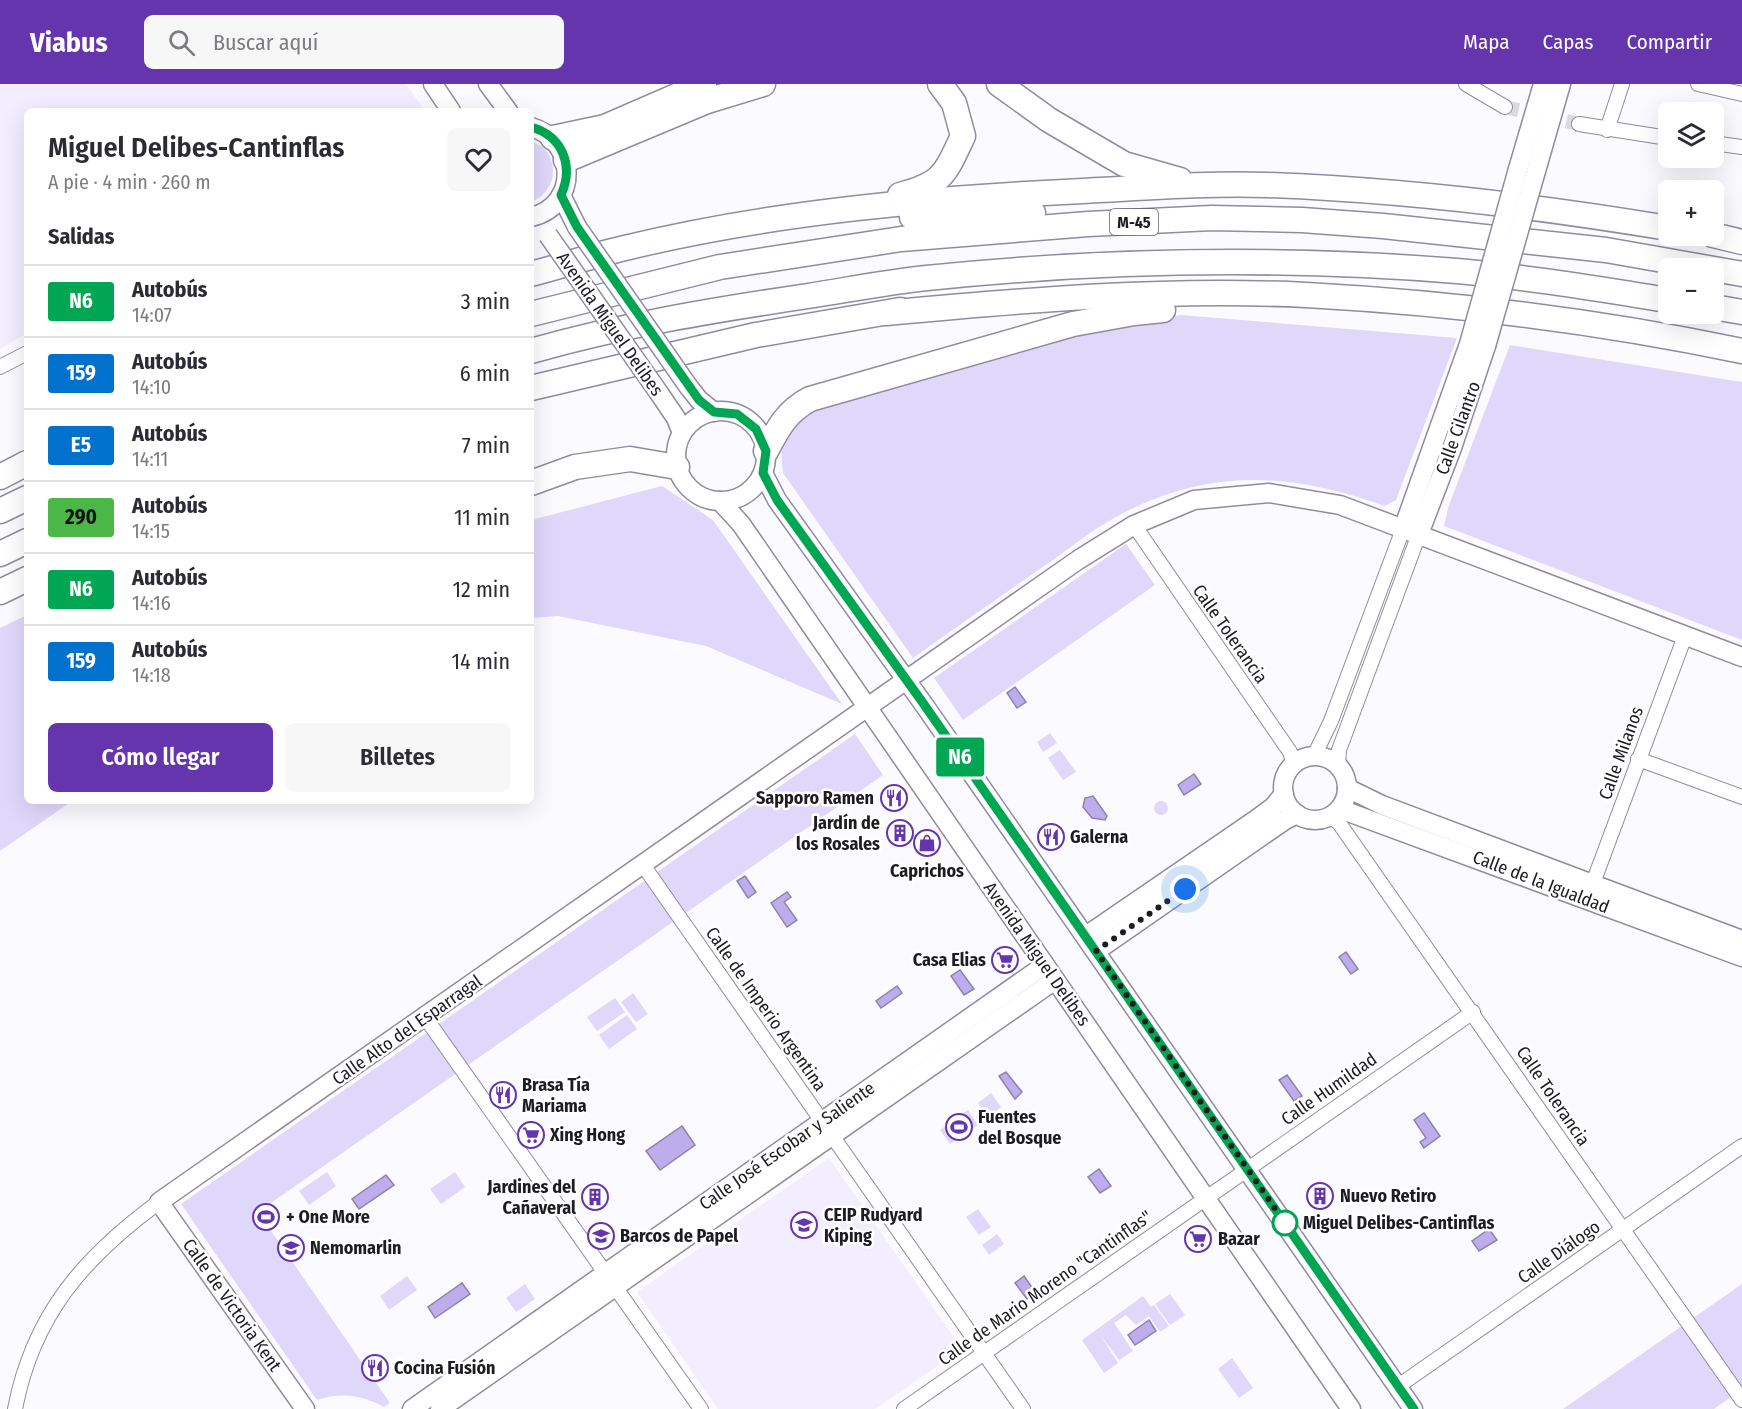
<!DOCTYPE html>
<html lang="es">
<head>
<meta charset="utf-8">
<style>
  :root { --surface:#fff; --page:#f7f7f7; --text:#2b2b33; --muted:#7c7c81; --line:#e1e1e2; --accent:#6435ac }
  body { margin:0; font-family:"Fira Sans Condensed",sans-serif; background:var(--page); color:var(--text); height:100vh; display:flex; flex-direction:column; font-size:22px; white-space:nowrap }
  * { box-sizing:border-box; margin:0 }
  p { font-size:20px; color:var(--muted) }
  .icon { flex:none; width:33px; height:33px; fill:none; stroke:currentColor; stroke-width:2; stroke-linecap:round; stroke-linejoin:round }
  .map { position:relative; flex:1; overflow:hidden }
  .sheet { position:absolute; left:24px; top:24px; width:510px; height:696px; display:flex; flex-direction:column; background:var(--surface); border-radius:9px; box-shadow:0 6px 24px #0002 }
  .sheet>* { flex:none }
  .badge { padding:0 12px; border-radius:4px; font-size:21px; line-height:39px }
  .buttons { position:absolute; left:1658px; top:18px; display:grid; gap:12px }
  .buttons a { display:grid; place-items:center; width:66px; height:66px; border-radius:9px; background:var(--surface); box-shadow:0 6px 24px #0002; font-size:30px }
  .you { position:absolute; width:30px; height:30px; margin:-15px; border:4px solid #fff; border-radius:50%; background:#1a73e8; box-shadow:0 0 0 9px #1a73e833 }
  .map>.badge { position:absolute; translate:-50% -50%; box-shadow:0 0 0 3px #fff }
  h2 { padding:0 24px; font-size:22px; line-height:54px }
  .round { display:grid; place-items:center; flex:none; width:63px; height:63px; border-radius:9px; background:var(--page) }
  .overview { display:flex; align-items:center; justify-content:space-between; height:102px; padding:0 24px }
  h1 { font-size:28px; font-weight:600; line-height:45px }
  .button { display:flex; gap:12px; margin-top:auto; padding:12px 24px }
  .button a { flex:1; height:69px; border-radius:9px; background:var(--accent); color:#fff; font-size:24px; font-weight:600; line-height:69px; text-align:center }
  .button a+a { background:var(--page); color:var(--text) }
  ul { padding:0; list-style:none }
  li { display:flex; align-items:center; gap:18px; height:72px; padding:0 24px; border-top:2px solid var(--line) }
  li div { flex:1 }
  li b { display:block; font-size:22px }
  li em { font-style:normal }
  li .badge { min-width:66px; font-weight:700; text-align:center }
  header { display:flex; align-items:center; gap:36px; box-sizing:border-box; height:84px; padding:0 30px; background:var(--accent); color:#fff }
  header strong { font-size:28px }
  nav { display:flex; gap:33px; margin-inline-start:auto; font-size:21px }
  .search { width:420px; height:54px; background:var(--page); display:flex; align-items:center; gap:15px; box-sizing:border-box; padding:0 21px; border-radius:9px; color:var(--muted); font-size:22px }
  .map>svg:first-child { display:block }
  .built { fill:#f2eeff }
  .green { fill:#e0d8fb }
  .water { fill:#beadec; stroke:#8e82b0; stroke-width:1.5 }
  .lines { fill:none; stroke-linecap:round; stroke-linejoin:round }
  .street-tunnel { stroke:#dad9dd; stroke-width:14; stroke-dasharray:14 7; stroke-linecap:butt }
  .street-casing { stroke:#908b9e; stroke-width:16 }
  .secondary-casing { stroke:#908b9e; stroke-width:21 }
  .highway-casing { stroke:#908b9e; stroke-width:27 }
  .street { stroke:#fff; stroke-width:14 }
  .secondary { stroke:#fff; stroke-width:18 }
  .highway { stroke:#fff; stroke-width:24 }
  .secondary-bridge-casing { stroke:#908b9e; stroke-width:21; stroke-linecap:butt }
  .secondary-bridge { stroke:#fff; stroke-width:18 }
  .line-casing { stroke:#fff; stroke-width:14 }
  .line { stroke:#00a651; stroke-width:9 }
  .walk { stroke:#1d1c23; stroke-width:6; stroke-dasharray:0 10.8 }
  .stop-dot { fill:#fff; stroke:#00a651; stroke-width:3 }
  .labels { text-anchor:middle; stroke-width:5; stroke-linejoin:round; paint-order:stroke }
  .shield { fill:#fff; stroke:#616065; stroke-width:1.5 }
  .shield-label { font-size:16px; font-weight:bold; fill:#1d1c23 }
  .street-label { font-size:18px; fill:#1d1c23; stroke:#fff }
  .poi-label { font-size:18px; font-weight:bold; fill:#1d1c23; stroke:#fff; text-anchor:start }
  .stop-label { font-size:18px; font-weight:bold; fill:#1d1c23; stroke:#fff; text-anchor:start }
</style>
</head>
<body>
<header>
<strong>Viabus</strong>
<div class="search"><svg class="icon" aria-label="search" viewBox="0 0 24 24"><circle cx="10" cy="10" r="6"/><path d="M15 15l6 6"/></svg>Buscar aquí</div>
<nav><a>Mapa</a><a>Capas</a><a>Compartir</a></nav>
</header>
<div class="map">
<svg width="1742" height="1325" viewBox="0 0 1742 1325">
  <rect width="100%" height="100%" fill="#fbfafe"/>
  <g class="built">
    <polygon points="0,0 406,0 425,27 27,27 27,249 0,265"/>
    <polygon points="829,1074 962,1265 875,1325 718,1325 637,1208"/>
  </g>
  <g class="green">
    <path d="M 531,57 C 561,67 560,107 531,118 Z"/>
    <path d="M 1181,231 L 1457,254 L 1396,416 L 1385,422 C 1290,388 1207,383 1116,433 C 1090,447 1068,466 1044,482 C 1000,513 956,543 913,574 L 783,389 C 779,353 782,346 811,326 L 1078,250 Z"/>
    <polygon points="1510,261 1742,298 1742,556 1444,442 1449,421"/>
    <polygon points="662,402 713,436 842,620 706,562 558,532 531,534 531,436"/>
    <polygon points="1126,460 1155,501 963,636 934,594"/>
    <polygon points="27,531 27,717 72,717 0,767 0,544"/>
    <polygon points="1050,649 1057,659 1043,668 1037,658"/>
    <path d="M 855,650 L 883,691 L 258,1128 L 390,1319 L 384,1323 C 362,1311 341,1308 317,1316 L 181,1120 Z"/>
    <polygon points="1060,666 1076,688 1063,696 1048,674"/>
    <circle cx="1161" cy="724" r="7"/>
    <polygon points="633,909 648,930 636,938 621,918"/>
    <polygon points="615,914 625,928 597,947 587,933"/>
    <polygon points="627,931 637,945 609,965 599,951"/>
    <polygon points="991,1009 1001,1023 988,1033 978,1019"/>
    <polygon points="968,1026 978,1041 950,1060 940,1046"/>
    <polygon points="327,1088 336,1102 309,1121 299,1107"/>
    <polygon points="455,1088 465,1103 441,1120 430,1105"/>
    <polygon points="978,1125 991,1143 979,1151 966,1133"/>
    <polygon points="997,1150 1004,1160 989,1171 982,1161"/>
    <polygon points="407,1192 417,1206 389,1226 380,1212"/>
    <polygon points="525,1200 535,1215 516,1228 506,1214"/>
    <polygon points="1742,1200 1742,1305 1714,1325 1563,1325"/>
    <polygon points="1170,1210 1185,1231 1170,1241 1155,1220"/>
    <polygon points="1143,1212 1151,1223 1154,1221 1169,1242 1160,1248 1149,1232 1136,1241 1126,1231 1114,1239 1133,1267 1119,1276 1101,1252 1118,1279 1104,1289 1082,1256"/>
    <polygon points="1232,1274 1253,1304 1239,1314 1218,1285"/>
  </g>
  <g class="water">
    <polygon points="1015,603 1026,618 1017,624 1007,609"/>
    <polygon points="1194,690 1201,700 1184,711 1178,701"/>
    <polygon points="1093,712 1107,732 1105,736 1092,734 1083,723 1085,714"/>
    <polygon points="745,792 756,808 748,814 737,797"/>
    <polygon points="787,808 791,813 784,818 797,836 787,843 771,819"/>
    <polygon points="1346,868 1358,885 1351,890 1339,873"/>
    <polygon points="960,886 974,905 964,911 951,892"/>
    <polygon points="897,902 902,909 881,924 876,917"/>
    <polygon points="1006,988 1022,1008 1015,1015 999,992"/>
    <polygon points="1287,991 1302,1012 1294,1017 1279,996"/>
    <polygon points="1424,1029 1440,1052 1424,1064 1420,1058 1426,1054 1414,1036"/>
    <polygon points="682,1042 695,1061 660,1086 646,1067"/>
    <polygon points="1099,1085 1111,1102 1100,1109 1088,1093"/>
    <polygon points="386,1091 394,1101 359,1125 352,1115"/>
    <polygon points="1489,1145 1497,1156 1479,1167 1472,1157"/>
    <polygon points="1024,1192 1036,1209 1027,1215 1015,1199"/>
    <polygon points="462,1199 470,1210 435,1234 428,1223"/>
    <polygon points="1149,1236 1156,1247 1135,1261 1128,1251"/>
  </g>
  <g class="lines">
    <polyline class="street-tunnel" points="1505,23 1579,40"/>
    <defs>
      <g id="street">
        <polyline points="1466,0 1505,23"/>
        <polyline points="1698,0 1742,10"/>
        <polyline points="1579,40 1668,54"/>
        <polyline points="1607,46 1622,0"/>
        <polyline points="1713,59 1742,63"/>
        <polyline points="0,283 27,269"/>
        <polyline points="1134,441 1290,668 1294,680"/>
        <polyline points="1314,672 1331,637 1403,445"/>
        <polyline points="1638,675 1742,713"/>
        <polyline points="1338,682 1339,666 1419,450"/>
        <polyline points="1330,732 1339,739 1742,1316"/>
        <polyline points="643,781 1023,1325"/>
        <polyline points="1593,799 1685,552"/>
        <polyline points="425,933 701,1325"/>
        <polyline points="1397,1303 1742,1062"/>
        <path d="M 15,1325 C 33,1231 84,1173 159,1118"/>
        <polyline points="904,1325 1473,928"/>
      </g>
      <g id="secondary">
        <polyline points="433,0 451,27"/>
        <polyline points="488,0 508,27"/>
        <path d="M 531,43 C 577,56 580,122 531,133"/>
        <polyline points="1518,85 1543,0"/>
        <polyline points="1536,87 1561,0"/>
        <polyline points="561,111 577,143"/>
        <polyline points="688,302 699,316 714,328"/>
        <polyline points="659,309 676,334 682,349"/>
        <circle cx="721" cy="372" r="45"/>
        <polyline points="763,389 777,416 927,625 1413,1325"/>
        <polyline points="720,417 741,440 1351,1325"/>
        <polyline points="1403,445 1469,260"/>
        <polyline points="1419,450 1452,364 1486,262"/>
        <circle cx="1315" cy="704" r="32"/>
        <polyline points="1347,704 1382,721 1742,856"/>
        <polyline points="1340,725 1742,873"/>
        <polyline points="1086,852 1254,737 1273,723 1284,710"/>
        <polyline points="1096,867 1285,736 1297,730"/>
        <polyline points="305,1325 159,1118 1078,476 1134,441 1194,416 1269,409 1340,421 1742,573"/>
        <polyline points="412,1325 1045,881"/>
        <polyline points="440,1325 1055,896"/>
      </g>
      <g id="highway">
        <polyline points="999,0 1049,36 1124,80 1180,96"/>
        <polyline points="553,54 605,43 704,0"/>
        <polyline points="566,76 707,17 763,0"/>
        <path d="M 900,111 C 943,100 945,90 963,52 L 954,19 L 940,0"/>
        <polyline points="912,133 1033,129"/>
        <polyline points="1713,151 1742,158"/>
        <path d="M 531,190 C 562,182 594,171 625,164 C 772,128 932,114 1083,107 C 1144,104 1206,99 1267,101 C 1401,106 1536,122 1668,144"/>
        <polyline points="1713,223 1742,228"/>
        <path d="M 886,229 C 1025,216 1166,204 1306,211 C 1452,219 1599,237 1742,267"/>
        <polyline points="531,230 720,183 901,155 1088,140 1212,134 1302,136 1383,142 1606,166 1742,190"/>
        <path d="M 531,267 C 622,241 714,226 808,212 C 847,206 887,198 927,194 C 1102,176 1282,173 1457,187 C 1527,193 1598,205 1668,216"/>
        <polyline points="531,304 756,251 900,226"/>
        <path d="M 766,367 C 778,344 787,327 810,315 L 1073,240 L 1134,229 L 1163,226"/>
        <polyline points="0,393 27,379"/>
        <polyline points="531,399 575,383 630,375 677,383"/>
        <polyline points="0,427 27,414"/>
        <polyline points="0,470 27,457"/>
        <polyline points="0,508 27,495"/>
      </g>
    </defs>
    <use href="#street" class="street-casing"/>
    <use href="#secondary" class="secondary-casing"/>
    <use href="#highway" class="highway-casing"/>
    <use href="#street" class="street"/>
    <use href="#secondary" class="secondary"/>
    <use href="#highway" class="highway"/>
    <defs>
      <g id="secondary-bridge">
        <polyline points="577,143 688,302"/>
        <polyline points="548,151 659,309"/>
        <polyline points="1469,260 1518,85"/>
        <polyline points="1486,262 1536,87"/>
      </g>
    </defs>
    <use href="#secondary-bridge" class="secondary-bridge-casing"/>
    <use href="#secondary-bridge" class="secondary-bridge"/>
  </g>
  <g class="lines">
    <defs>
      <path id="line" d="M 531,43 C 563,52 574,82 561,111 L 577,143 L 699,316 L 714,328 L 737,330 L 756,345 L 766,367 L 763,389 L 777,416 L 923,619 L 1414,1325"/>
    </defs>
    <use href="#line" class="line-casing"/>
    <use href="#line" class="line"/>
    <polyline class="walk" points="1185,805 1096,867 1285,1139"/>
  </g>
  <defs>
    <symbol id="restaurant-ring" viewBox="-11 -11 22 22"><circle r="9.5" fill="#fff" stroke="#6435ac" stroke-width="1.5"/><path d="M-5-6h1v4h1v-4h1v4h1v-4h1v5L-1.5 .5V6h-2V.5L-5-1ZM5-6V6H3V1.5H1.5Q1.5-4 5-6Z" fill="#6435ac"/></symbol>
    <symbol id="building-ring" viewBox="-11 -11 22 22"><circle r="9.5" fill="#fff" stroke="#6435ac" stroke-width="1.5"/><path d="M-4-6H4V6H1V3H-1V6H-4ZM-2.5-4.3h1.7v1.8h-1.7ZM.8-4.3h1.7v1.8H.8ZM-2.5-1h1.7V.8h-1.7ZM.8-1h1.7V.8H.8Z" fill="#6435ac"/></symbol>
    <symbol id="shop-ring" viewBox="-11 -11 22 22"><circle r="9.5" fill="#fff" stroke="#6435ac" stroke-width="1.5"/><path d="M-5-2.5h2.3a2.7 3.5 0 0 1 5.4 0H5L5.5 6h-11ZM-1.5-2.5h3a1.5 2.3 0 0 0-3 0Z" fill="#6435ac"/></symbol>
    <symbol id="supermarket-ring" viewBox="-11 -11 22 22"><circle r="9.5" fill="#fff" stroke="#6435ac" stroke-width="1.5"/><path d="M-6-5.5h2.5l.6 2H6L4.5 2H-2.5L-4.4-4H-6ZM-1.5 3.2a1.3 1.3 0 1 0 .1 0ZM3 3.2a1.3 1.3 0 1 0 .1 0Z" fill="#6435ac"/></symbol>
    <symbol id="stadium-ring" viewBox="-11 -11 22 22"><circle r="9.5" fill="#fff" stroke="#6435ac" stroke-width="1.5"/><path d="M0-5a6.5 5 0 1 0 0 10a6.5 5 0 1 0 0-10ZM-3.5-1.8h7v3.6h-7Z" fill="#6435ac"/></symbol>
    <symbol id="school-ring" viewBox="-11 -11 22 22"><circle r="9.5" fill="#fff" stroke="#6435ac" stroke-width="1.5"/><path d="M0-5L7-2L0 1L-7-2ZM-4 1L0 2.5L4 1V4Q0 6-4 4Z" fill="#6435ac"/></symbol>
  </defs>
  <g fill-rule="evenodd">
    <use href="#restaurant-ring" x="879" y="699" width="30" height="30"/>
    <use href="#building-ring" x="885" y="734" width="30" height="30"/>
    <use href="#restaurant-ring" x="1036" y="738" width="30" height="30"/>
    <use href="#shop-ring" x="912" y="744" width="30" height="30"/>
    <use href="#supermarket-ring" x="990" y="861" width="30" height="30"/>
    <use href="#restaurant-ring" x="488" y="996" width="30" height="30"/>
    <use href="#stadium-ring" x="944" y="1028" width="30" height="30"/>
    <use href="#supermarket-ring" x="516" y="1036" width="30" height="30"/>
    <use href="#building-ring" x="1305" y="1097" width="30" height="30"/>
    <use href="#building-ring" x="580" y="1098" width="30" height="30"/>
    <use href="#stadium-ring" x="251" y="1118" width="30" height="30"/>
    <use href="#school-ring" x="789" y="1126" width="30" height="30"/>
    <use href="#school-ring" x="586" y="1137" width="30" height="30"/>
    <use href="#supermarket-ring" x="1183" y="1140" width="30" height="30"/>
    <use href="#school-ring" x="276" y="1149" width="30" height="30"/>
    <use href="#restaurant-ring" x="360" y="1269" width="30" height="30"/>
  </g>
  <circle class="stop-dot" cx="1285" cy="1139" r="12"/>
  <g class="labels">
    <rect class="shield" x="1110" y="125" width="48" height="26" rx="4.5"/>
    <g class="shield-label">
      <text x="1134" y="144">M-45</text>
    </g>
    <g class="street-label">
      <text transform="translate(610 240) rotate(55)" y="6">Avenida Miguel Delibes</text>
      <text transform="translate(1458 344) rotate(-70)" y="6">Calle Cilantro</text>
      <text transform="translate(1230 550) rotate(55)" y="6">Calle Tolerancia</text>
      <text transform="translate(1621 669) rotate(-70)" y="6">Calle Milanos</text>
      <text transform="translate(1541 798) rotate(21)" y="6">Calle de la Igualdad</text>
      <text transform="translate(1037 870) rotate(55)" y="6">Avenida Miguel Delibes</text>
      <text transform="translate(766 925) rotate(55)" y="6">Calle de Imperio Argentina</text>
      <text transform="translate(407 946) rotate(-35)" y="6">Calle Alto del Esparragal</text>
      <text transform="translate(1329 1005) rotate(-35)" y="6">Calle Humildad</text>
      <text transform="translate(1553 1012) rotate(56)" y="6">Calle Tolerancia</text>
      <text transform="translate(787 1062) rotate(-35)" y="6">Calle José Escobar y Saliente</text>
      <text transform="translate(1559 1168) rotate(-35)" y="6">Calle Diálogo</text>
      <text transform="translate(1045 1204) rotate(-35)" y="6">Calle de Mario Moreno "Cantinflas"</text>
      <text transform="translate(232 1221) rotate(55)" y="6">Calle de Victoria Kent</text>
    </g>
    <g class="poi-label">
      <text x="874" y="720" text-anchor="end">Sapporo Ramen</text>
      <text x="880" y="745" text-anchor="end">Jardín de<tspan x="880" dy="21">los Rosales</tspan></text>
      <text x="1070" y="759">Galerna</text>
      <text x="927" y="793" text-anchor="middle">Caprichos</text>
      <text x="986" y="882" text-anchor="end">Casa Elias</text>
      <text x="522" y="1007">Brasa Tía<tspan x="522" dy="21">Mariama</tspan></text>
      <text x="978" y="1039">Fuentes<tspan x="978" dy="21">del Bosque</tspan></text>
      <text x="550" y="1057">Xing Hong</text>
      <text x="576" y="1109" text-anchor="end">Jardines del<tspan x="576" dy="21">Cañaveral</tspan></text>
      <text x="1340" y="1118">Nuevo Retiro</text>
      <text x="824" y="1137">CEIP Rudyard<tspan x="824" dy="21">Kiping</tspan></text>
      <text x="286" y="1139">+ One More</text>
      <text x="620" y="1158">Barcos de Papel</text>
      <text x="1218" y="1161">Bazar</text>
      <text x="310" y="1170">Nemomarlin</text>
      <text x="394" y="1290">Cocina Fusión</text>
    </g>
    <g class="stop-label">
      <text x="1303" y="1145">Miguel Delibes-Cantinflas</text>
    </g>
  </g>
</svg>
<div class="buttons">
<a><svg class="icon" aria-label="layers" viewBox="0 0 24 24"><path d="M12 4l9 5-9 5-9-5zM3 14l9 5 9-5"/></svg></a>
<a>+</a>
<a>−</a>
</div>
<div class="you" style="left:1185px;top:805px"></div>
<b class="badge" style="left:960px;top:673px;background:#00a651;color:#fff">N6</b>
<section class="sheet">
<div class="overview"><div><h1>Miguel Delibes-Cantinflas</h1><p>A pie · 4 min · 260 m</p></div><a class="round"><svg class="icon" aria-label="heart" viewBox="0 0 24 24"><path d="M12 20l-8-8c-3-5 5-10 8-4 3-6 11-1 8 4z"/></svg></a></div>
<h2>Salidas</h2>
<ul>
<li><span class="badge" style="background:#00a651;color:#fff">N6</span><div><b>Autobús</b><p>14:07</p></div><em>3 min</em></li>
<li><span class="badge" style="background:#0072ce;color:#fff">159</span><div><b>Autobús</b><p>14:10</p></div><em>6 min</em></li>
<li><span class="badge" style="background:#0072ce;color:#fff">E5</span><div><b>Autobús</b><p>14:11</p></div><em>7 min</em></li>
<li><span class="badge" style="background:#4ab747;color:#111">290</span><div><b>Autobús</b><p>14:15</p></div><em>11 min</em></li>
<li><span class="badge" style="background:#00a651;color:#fff">N6</span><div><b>Autobús</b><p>14:16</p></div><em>12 min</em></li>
<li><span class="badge" style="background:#0072ce;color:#fff">159</span><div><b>Autobús</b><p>14:18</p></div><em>14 min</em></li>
</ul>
<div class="button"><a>Cómo llegar</a><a>Billetes</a></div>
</section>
</div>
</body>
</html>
